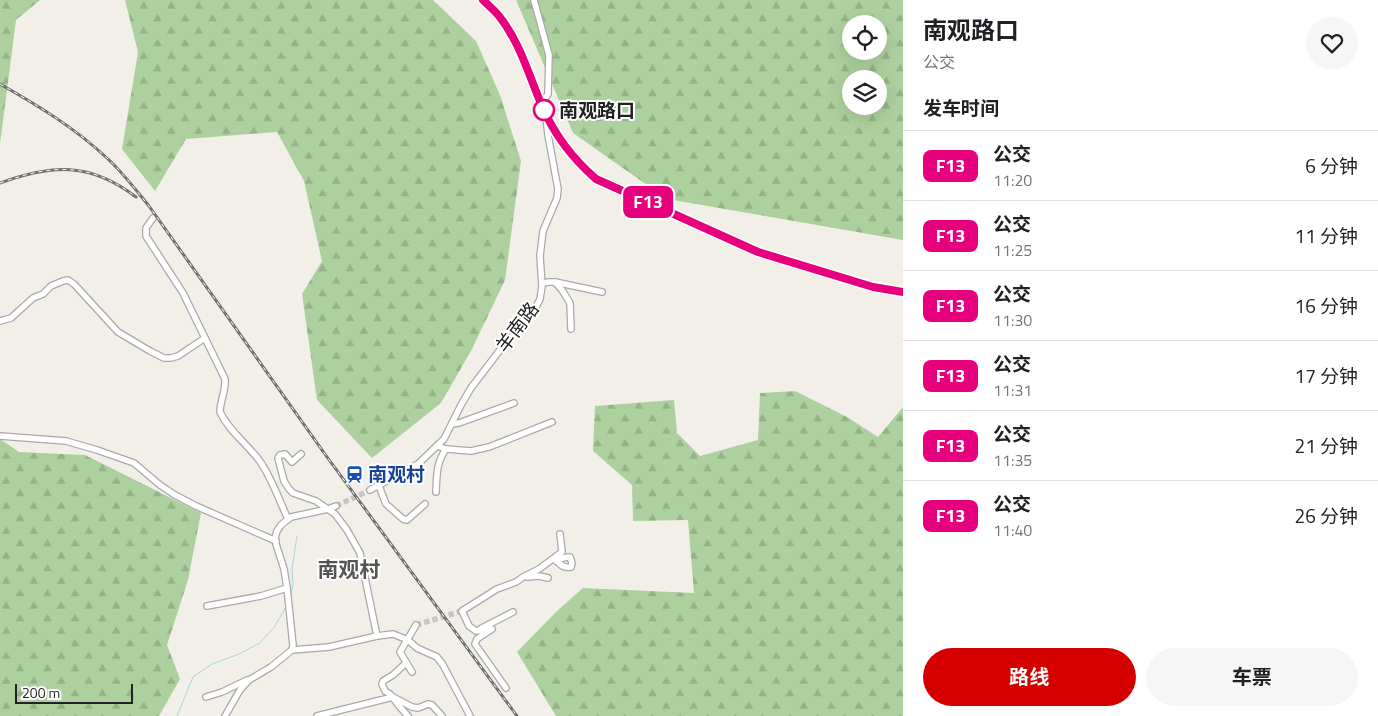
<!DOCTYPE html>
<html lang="zh">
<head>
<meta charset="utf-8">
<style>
  :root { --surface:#fff; --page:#f6f6f6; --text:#202124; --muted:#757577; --line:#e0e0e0; --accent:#d40000 }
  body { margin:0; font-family:"Titillium Web","Noto Sans SC",sans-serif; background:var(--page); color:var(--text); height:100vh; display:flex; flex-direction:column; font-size:19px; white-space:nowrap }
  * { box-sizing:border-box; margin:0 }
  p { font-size:16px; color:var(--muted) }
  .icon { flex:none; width:28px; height:28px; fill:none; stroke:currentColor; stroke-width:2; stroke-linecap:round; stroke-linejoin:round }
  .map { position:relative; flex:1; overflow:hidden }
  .drawer { display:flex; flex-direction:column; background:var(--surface); width:475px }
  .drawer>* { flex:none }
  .badge { padding:0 10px; border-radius:8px; font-size:18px; line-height:32px }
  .fabs { position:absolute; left:842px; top:15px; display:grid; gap:10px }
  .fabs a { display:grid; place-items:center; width:45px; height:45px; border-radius:50%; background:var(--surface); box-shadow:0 5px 20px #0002; font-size:25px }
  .scale { position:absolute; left:15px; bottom:12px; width:118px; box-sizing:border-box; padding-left:5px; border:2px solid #222; border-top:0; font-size:14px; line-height:18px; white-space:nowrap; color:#222; -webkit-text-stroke:4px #fff; paint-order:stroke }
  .map>.badge { position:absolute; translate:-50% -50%; box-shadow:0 0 0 2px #fff }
  h2 { padding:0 20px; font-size:19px; line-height:45px }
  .round { display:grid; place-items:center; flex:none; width:52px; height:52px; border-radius:26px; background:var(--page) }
  .headline { display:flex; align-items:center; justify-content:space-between; height:85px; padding:0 20px }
  h1 { font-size:24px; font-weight:700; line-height:38px }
  .cta { display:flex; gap:10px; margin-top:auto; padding:10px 20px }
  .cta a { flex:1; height:58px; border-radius:30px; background:var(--accent); color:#fff; font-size:20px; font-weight:700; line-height:58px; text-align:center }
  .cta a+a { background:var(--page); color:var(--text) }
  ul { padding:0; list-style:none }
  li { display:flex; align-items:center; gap:15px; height:70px; padding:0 20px; border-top:1px solid var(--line) }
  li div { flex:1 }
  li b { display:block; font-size:19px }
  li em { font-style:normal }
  li .badge { min-width:55px; font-weight:700; text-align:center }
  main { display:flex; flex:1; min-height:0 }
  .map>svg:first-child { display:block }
  .forest { fill:url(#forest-firs); fill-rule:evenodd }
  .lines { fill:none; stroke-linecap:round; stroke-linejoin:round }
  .stream { stroke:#aad3df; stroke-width:1 }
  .minor-tunnel { stroke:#c8c6c1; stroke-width:5.5; stroke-dasharray:5.5 3; stroke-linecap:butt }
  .minor-casing { stroke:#a9a9a9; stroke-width:8 }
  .major-casing { stroke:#a06b00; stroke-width:9 }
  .minor { stroke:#fff; stroke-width:5.5 }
  .major { stroke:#fcd6a4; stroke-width:7 }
  .rail-casing { stroke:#707070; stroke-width:3 }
  .rail { stroke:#fff; stroke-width:1; stroke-dasharray:4; stroke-linecap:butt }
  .line-casing { stroke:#fff; stroke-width:11 }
  .line { stroke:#e6007e; stroke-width:8 }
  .stop-dot { fill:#fff; stroke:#e6007e; stroke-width:2.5 }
  .labels { text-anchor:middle; stroke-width:4; stroke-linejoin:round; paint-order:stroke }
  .stop-label { font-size:19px; font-weight:bold; fill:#222; stroke:#fff; text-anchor:start }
  .street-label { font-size:19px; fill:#222; stroke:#fff }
  .transit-label { font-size:19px; font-weight:bold; fill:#164399; stroke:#fff; text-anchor:start }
  .quarter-label { font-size:21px; font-weight:bold; fill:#555; stroke:#fff }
</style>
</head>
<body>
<main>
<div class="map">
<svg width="903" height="716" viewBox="0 0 903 716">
  <defs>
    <pattern id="forest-firs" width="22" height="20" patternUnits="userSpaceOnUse" patternTransform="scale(1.25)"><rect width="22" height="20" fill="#add19e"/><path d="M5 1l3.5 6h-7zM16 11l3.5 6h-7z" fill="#95b388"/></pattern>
  </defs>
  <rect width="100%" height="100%" fill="#f2efe9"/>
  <g class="forest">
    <polygon points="0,0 40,0 16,20 0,144"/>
    <polygon points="125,0 433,0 476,41 500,95 521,161 505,280 472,349 441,403 372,458 317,400 302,294 322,261 304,181 277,132 186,139 155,191 122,149 138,52"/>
    <path d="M 516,0 L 903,0 L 903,240 L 667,199 L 573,133 ZM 851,24 L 879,24 L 879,51 L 851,51 ZM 851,79 L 879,79 L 879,106 L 851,106 Z"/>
    <polygon points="795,391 847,417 878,437 903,407 903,716 556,716 517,652 556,612 583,588 694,593 688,520 633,521 632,485 593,451 595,406 674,400 677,433 700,456 758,440 760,393"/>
    <polygon points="0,439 19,452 85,455 201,513 188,580 167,645 180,679 159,716 0,716"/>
  </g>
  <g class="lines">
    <g class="stream">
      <polyline points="290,599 293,585 292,569 297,536"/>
      <polyline points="177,716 193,677 212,664 239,654 260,643 275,626 287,605"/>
    </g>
    <g class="minor-tunnel">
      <polyline points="336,506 370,490"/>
      <polyline points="416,625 462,611"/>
    </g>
    <defs>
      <g id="minor">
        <polyline points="534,0 549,55 548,94 541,105"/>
        <path d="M 153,218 L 146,228 L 146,236 L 183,293 L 225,379 C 226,391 220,401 220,412 C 229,431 246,443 259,460 C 271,476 279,500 288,519"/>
        <polyline points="555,282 602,292"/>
        <polyline points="542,283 549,282 555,282 562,290 570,303 571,329"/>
        <polyline points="0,321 11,318 33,298 43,294 51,286 63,281 68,280 74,284 118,332 150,351 164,358 171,358 178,356 205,338"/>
        <polyline points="452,424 459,423 514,403"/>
        <polyline points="0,436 66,441 97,450 134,463 160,485 175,495 196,506 276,541"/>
        <polyline points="437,446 446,449 471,451 489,447 552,422"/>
        <polyline points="301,454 292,462 285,454 280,455 278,458 284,481 289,489 293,493 316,501 335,514 347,530 360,553 365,578 377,636 393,634 408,640 417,648 437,657 443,665 470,716"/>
        <polyline points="379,486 386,504 403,519 407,520 425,504"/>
        <polyline points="370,490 418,464 444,439 461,405 471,388 503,346 524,324 534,311 540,299 542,286 540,256 543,231 557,198 558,189 548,135 546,117"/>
        <path d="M 436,492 C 437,475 436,463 446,449"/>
        <path d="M 556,561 C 561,558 564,557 570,557 L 572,563 L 571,567 C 565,568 560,566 557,560"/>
        <polyline points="527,577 539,576 548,578"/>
        <polyline points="207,606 261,596 287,588"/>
        <polyline points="480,629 513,612"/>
        <polyline points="292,650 329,647 377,636"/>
        <polyline points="406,663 393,675 383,681 382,684 385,691 390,694 400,707 408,716"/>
        <polyline points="412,672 400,652 416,625"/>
        <polyline points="506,688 475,644 477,639 492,629 476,631 469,626 462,611 497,589 516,582 523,577 539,569 562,552 560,534"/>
        <polyline points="206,697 222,692 247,680"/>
        <polyline points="225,716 240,690 249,680 271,667 292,650 293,645 287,588 284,569 276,544 275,538 277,531 281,525 291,517 328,509 336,506"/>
        <polyline points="317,716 393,697 412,707 418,708 428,704 432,705 442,716"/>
      </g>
      <path id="major" d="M 483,0 C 488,5 494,10 499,16 C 522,44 530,81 545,113 C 557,138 575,161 596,179 L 758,252 L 873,287 L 903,292"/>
    </defs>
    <use href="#minor" class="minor-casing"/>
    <use href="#major" class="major-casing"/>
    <use href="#minor" class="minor"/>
    <use href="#major" class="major"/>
    <defs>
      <g id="rail">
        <path d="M 0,84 C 39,106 75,128 108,159 C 123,173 136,190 149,206 L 327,457 L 517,716"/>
        <path d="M 0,183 C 53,164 90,162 136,197"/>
      </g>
    </defs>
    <use href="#rail" class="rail-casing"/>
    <use href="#rail" class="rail"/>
  </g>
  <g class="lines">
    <defs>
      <path id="line" d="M 483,0 C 488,5 494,10 499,16 C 520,42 529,76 542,106 C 554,134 573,159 596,179 L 758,252 L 873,287 L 903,292"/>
    </defs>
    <use href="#line" class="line-casing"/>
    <use href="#line" class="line"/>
  </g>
  <defs>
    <symbol id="station-bare" viewBox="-9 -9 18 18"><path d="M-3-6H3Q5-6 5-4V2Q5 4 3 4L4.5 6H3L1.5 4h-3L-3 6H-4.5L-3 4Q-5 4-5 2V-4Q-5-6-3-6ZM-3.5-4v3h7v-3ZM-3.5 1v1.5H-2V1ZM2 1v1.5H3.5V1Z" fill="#1a4fb4" stroke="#fff" stroke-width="2.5" paint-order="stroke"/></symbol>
  </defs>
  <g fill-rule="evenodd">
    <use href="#station-bare" x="342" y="462" width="25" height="25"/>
  </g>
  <circle class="stop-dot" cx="544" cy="110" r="10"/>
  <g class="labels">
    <g class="stop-label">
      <text x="559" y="117">南观路口</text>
    </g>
    <g class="street-label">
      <text transform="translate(517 327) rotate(-53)" y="7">羊南路</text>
    </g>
    <g class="transit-label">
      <text x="368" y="481">南观村</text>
    </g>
    <g class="quarter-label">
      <text x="349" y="577">南观村</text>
    </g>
  </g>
</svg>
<div class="fabs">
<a><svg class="icon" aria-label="locate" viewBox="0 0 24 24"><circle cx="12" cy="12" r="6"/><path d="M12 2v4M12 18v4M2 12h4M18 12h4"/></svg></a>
<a><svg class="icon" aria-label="layers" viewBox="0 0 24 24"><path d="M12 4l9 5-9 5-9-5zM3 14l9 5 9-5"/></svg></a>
</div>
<div class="scale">200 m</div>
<b class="badge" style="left:648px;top:202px;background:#e6007e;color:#fff">F13</b>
</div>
<section class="drawer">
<div class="headline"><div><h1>南观路口</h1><p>公交</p></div><a class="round"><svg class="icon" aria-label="heart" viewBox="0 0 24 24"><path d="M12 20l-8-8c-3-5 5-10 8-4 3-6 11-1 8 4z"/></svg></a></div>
<h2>发车时间</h2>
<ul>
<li><span class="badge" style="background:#e6007e;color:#fff">F13</span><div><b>公交</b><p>11:20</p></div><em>6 分钟</em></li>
<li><span class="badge" style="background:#e6007e;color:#fff">F13</span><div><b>公交</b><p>11:25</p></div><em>11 分钟</em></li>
<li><span class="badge" style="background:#e6007e;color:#fff">F13</span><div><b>公交</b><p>11:30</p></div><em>16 分钟</em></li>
<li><span class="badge" style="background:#e6007e;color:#fff">F13</span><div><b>公交</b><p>11:31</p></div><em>17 分钟</em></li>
<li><span class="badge" style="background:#e6007e;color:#fff">F13</span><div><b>公交</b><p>11:35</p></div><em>21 分钟</em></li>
<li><span class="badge" style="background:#e6007e;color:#fff">F13</span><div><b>公交</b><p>11:40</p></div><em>26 分钟</em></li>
</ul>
<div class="cta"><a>路线</a><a>车票</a></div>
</section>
</main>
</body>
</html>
